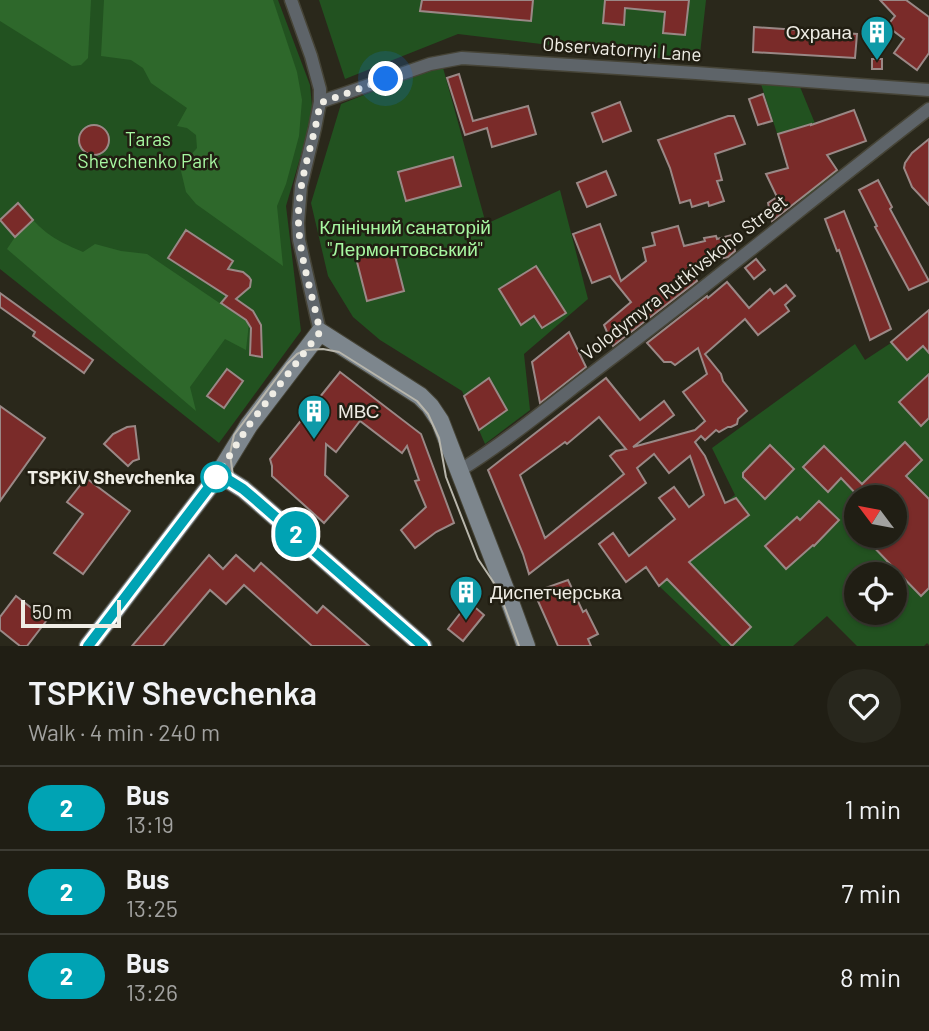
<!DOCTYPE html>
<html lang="en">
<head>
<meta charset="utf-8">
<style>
  :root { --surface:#201e14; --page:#28271d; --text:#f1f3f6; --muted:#a2a2a0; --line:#3d3c34 }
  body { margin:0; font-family:Barlow,sans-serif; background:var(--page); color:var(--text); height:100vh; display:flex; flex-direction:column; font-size:26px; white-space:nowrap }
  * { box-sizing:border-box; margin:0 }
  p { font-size:23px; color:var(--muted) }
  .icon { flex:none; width:38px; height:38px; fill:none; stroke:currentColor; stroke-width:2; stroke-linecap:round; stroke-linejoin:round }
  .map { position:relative; height:646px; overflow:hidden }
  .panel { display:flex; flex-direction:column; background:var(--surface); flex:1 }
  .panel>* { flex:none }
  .badge { padding:0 14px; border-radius:23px; font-size:24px; line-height:46px }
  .needle { width:46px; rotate:302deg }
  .controls { position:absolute; left:844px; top:485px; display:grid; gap:14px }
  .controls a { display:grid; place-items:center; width:63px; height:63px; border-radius:50%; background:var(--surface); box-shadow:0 2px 5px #0004,0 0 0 2px var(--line); font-size:35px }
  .scale { position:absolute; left:21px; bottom:18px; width:100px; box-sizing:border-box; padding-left:7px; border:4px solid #efede5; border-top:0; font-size:19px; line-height:24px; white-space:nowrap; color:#efede5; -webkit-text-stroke:5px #211e12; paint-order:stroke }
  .you { position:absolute; width:35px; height:35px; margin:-18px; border:5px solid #fff; border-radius:50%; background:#1a73e8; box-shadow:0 0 0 10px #1a73e833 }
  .map>.badge { position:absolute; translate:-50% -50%; box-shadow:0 0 0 4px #fff }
  .round { display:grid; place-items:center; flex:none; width:74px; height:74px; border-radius:37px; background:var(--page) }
  .summary { display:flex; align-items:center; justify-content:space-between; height:119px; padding:0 28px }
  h1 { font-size:33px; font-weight:600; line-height:52px }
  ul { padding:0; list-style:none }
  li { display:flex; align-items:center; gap:21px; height:84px; padding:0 28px; border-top:2px solid var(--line) }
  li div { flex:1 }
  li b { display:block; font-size:26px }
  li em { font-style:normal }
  li .badge { min-width:77px; font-weight:700; text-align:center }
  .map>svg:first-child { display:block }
  .green { fill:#225220; fill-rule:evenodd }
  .forest { fill:#2e682b }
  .building { fill:#7a2b29; stroke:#9a8886; stroke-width:2; fill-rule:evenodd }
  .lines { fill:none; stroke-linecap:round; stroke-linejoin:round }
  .street-casing { stroke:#464437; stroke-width:15 }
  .secondary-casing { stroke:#464437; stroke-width:20 }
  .street { stroke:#5e6469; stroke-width:12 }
  .secondary { stroke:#7d868d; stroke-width:18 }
  .tram { stroke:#b8b6ac; stroke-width:2 }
  .line-casing { stroke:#fff; stroke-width:16 }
  .line { stroke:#00a3b4; stroke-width:10 }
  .walk { stroke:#efede5; stroke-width:7; stroke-dasharray:0 12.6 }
  .stop-dot { fill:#fff; stroke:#00a3b4; stroke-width:3.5 }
  .labels { text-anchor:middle; stroke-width:5; stroke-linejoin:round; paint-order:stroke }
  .poi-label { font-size:19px; fill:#efede5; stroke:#211e12; text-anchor:start }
  .street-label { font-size:19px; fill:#efede5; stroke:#211e12 }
  .park-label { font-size:19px; fill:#a7f8a1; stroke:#211e12 }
  .stop-label { font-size:19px; font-weight:bold; fill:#efede5; stroke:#211e12; text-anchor:end }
</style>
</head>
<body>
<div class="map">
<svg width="929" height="646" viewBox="0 0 929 646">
  <rect width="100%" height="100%" fill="#2a281b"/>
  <g class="green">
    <polygon points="0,0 278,0 310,85 312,106 308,131 286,206 301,331 219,443 0,269"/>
    <polygon points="319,0 706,0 699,63 458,34 345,79"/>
    <polygon points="442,64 486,224 560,190 588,299 524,354 530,410 485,444 462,391 380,340 353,317 328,276 311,203 341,104"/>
    <polygon points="759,78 798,82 828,155 841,176 805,205 786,161"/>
    <path d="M 929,318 L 929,645 L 927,643 L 924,646 L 857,646 L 827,616 L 793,646 L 722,646 L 659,586 L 646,567 L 735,495 L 712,448 L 855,344 L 865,360 ZM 856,497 L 894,497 L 894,536 L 856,536 ZM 856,574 L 894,574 L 894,612 L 856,612 Z"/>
  </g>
  <g class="forest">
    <polygon points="0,0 91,0 88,58 81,65 72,66 0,21"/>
    <polygon points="104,0 273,0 297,72 302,100 299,136 286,184 277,206 283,266 196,204 186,192 181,171 189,157 197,148 196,135 187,128 177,126 187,108 151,83 143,68 131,60 101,56"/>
    <path d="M 33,220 C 49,237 62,243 83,252 L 95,244 L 121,251 L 147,254 L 249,323 L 246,350 L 225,339 L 190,387 L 196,411 L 7,249 L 15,237 Z"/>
  </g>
  <g class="building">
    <polygon points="422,0 533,0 531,21 420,11"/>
    <polygon points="605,0 689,0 685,35 663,33 665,12 625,8 624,25 603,23"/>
    <polygon points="880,0 906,0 929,17 929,53 917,70 894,53 904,39 887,26 895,16"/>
    <polygon points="754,27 857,34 855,58 753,52"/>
    <rect x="872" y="59" width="10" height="10"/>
    <polygon points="459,74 473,121 528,106 536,134 492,147 487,128 465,135 447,78"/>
    <polygon points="763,94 772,121 758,125 749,99"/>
    <polygon points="620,102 631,131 603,142 592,113"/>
    <polygon points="854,110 866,141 827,155 837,170 772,221 768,203 777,197 766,174 788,168 778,134 811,124 811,125"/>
    <polygon points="728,116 734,116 745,144 715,154 722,180 717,181 724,201 709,206 708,202 692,207 690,200 680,203 670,168 658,140"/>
    <circle cx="94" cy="140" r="15"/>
    <polygon points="929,139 929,205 912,187 904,168 905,163 912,153"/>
    <polygon points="453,157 461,186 406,201 398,172"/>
    <polygon points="606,171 616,195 587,207 577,183"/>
    <polygon points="878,180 892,207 890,209 929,281 909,290 875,227 877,226 859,190"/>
    <polygon points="18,203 33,220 15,237 0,220"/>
    <polygon points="844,211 891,329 870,340 839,250 837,251 825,219"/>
    <polygon points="600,224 621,281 646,261 643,248 655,245 652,233 678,226 684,246 705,241 704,238 716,236 717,239 732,235 735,251 728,257 688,266 697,281 613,346 604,325 631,302 610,276 592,283 573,234"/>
    <polygon points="186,230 233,261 228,269 243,272 249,277 251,280 250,287 236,299 253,311 261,325 262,357 250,355 251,328 246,320 221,303 227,296 168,258"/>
    <polygon points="393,248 404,291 367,301 356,258"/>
    <polygon points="756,259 765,270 754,279 745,268"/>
    <polygon points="536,266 566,313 542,328 534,316 521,325 499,289"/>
    <path d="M 727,282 L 749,308 L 770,289 L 774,294 L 786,285 L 795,296 L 785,305 L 789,311 L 758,335 L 745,319 L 705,354 L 721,374 L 723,381 L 747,411 L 738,419 L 737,424 L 731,427 L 728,427 L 719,432 L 716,430 L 705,440 L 701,436 L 695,442 L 705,456 L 725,503 L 736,498 L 749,515 L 689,562 L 751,627 L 732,646 L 667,579 L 659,586 L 646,567 L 626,582 L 599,544 L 613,533 L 629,556 L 675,519 L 659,498 L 674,487 L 689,507 L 704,495 L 690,456 L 669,473 L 654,454 L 637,468 L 646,483 L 529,574 L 523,554 L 488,470 L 606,378 L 640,420 L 664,401 L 674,415 L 633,447 L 695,430 L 705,421 L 683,392 L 707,374 L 698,348 L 675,365 L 671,362 L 664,362 L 647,343 L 707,296 L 708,298 ZM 599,417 L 626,449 L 616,451 L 610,456 L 624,474 L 545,538 L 520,475 L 565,442 L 567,444 Z"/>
    <polygon points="0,293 93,360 84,373 33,336 35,332 0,307"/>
    <polygon points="929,310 929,353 923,346 907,360 891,342"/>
    <polygon points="569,332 586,367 540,403 532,362"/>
    <polygon points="227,369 243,381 224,408 207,396"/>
    <polygon points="340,372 421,434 454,523 436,532 415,548 401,530 426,507 415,481 419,480 407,446 402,453 360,421 336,452 326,444 325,475 348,496 324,523 272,476 272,466 270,459"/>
    <polygon points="929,374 929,418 921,426 899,402"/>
    <polygon points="489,378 507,410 479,430 464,396"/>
    <polygon points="0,406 45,438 0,501"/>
    <polygon points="135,426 139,459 133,461 128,466 104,444 113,434 127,427"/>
    <polygon points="905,442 922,460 906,476 929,499 929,588 921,596 863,536 894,536 894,497 859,497 841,478 828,492 803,467 824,446 862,484"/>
    <polygon points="770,445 794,469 765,499 743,477 743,473"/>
    <polygon points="86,478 130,511 83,574 54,553 83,514 67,502"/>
    <polygon points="819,501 839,520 814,546 813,545 786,569 765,546 797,517 800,520"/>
    <polygon points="209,555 223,569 236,555 254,571 261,563 317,613 323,606 369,646 312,646 244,585 226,604 210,590 163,646 132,646"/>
    <polygon points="568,580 583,612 586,610 598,634 588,639 591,646 558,646 534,592"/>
    <polygon points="16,596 47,620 27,646 20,646 0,630 0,617"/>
    <polygon points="469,602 484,615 463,641 448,629"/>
  </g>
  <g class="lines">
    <defs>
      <g id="street">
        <polyline points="291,0 311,56 320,89 320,102 315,128 301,186 298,223 299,240 320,332"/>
        <polyline points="320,102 430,64 462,58 696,73 929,90"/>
        <path d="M 459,471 C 512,438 559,398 608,361 C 717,279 821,192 929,109"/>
      </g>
      <g id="secondary">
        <polyline points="219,474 243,489 256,500 423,646"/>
        <polyline points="88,646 219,474 249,425 320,332 420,396 430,406 440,421 510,602 526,646"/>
      </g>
    </defs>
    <use href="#street" class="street-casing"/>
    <use href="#secondary" class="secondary-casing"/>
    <use href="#street" class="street"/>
    <use href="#secondary" class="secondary"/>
    <polyline class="tram" points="234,483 230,454 234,435 287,364 297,354 306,350 323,349 339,352 417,401 428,414 439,438 446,477 478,559 498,589 519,646"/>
  </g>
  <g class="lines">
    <defs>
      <polyline id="line" points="88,646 219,474 243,489 256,500 423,646"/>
    </defs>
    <use href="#line" class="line-casing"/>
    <use href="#line" class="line"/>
    <path class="walk" d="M 216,477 L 249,425 L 320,332 C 312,290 295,247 299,204 C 302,169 315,137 320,103 L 386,79"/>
  </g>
  <defs>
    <symbol id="building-pin" viewBox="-11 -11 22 30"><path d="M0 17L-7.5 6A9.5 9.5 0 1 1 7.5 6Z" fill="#0f9aa8" stroke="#211e12"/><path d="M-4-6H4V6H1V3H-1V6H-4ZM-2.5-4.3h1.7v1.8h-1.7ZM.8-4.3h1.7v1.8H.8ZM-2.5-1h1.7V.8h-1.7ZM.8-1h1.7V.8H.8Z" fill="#fff"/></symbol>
  </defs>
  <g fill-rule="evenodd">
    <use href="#building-pin" x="858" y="13" width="38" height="52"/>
    <use href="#building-pin" x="295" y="392" width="38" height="52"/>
    <use href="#building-pin" x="447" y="573" width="38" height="52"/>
  </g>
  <circle class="stop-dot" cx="216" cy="477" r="14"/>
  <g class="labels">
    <g class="poi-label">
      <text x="852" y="39" text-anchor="end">Охрана</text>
      <text x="338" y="418">МВС</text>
      <text x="490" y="599">Диспетчерська</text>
    </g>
    <g class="street-label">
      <text transform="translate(622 49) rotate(4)" y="7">Observatornyi Lane</text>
      <text transform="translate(684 277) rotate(-38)" y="7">Volodymyra Rutkivskoho Street</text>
    </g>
    <g class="park-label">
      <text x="148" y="146">Taras<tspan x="148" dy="22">Shevchenko Park</tspan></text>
      <text x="405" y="234">Клінічний санаторій<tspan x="405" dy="22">"Лермонтовський"</tspan></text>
    </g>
    <g class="stop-label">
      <text x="195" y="484">TSPKiV Shevchenka</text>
    </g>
  </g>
</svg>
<div class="controls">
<a><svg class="needle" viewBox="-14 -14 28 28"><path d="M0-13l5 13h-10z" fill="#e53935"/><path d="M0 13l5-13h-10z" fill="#a2a2a0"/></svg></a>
<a><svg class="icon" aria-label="locate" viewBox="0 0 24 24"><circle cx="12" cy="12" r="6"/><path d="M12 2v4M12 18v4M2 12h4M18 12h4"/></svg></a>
</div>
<div class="scale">50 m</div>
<div class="you" style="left:386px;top:79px"></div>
<b class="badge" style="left:296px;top:534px;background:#00a3b4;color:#fff">2</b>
</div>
<section class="panel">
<div class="summary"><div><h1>TSPKiV Shevchenka</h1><p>Walk · 4 min · 240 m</p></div><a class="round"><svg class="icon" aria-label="heart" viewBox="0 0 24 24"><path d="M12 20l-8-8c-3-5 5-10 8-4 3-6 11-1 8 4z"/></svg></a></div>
<ul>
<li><span class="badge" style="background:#00a3b4;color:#fff">2</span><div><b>Bus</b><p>13:19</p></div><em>1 min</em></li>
<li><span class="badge" style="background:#00a3b4;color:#fff">2</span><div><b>Bus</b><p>13:25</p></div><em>7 min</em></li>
<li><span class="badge" style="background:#00a3b4;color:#fff">2</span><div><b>Bus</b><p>13:26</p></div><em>8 min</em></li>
</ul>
</section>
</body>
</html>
